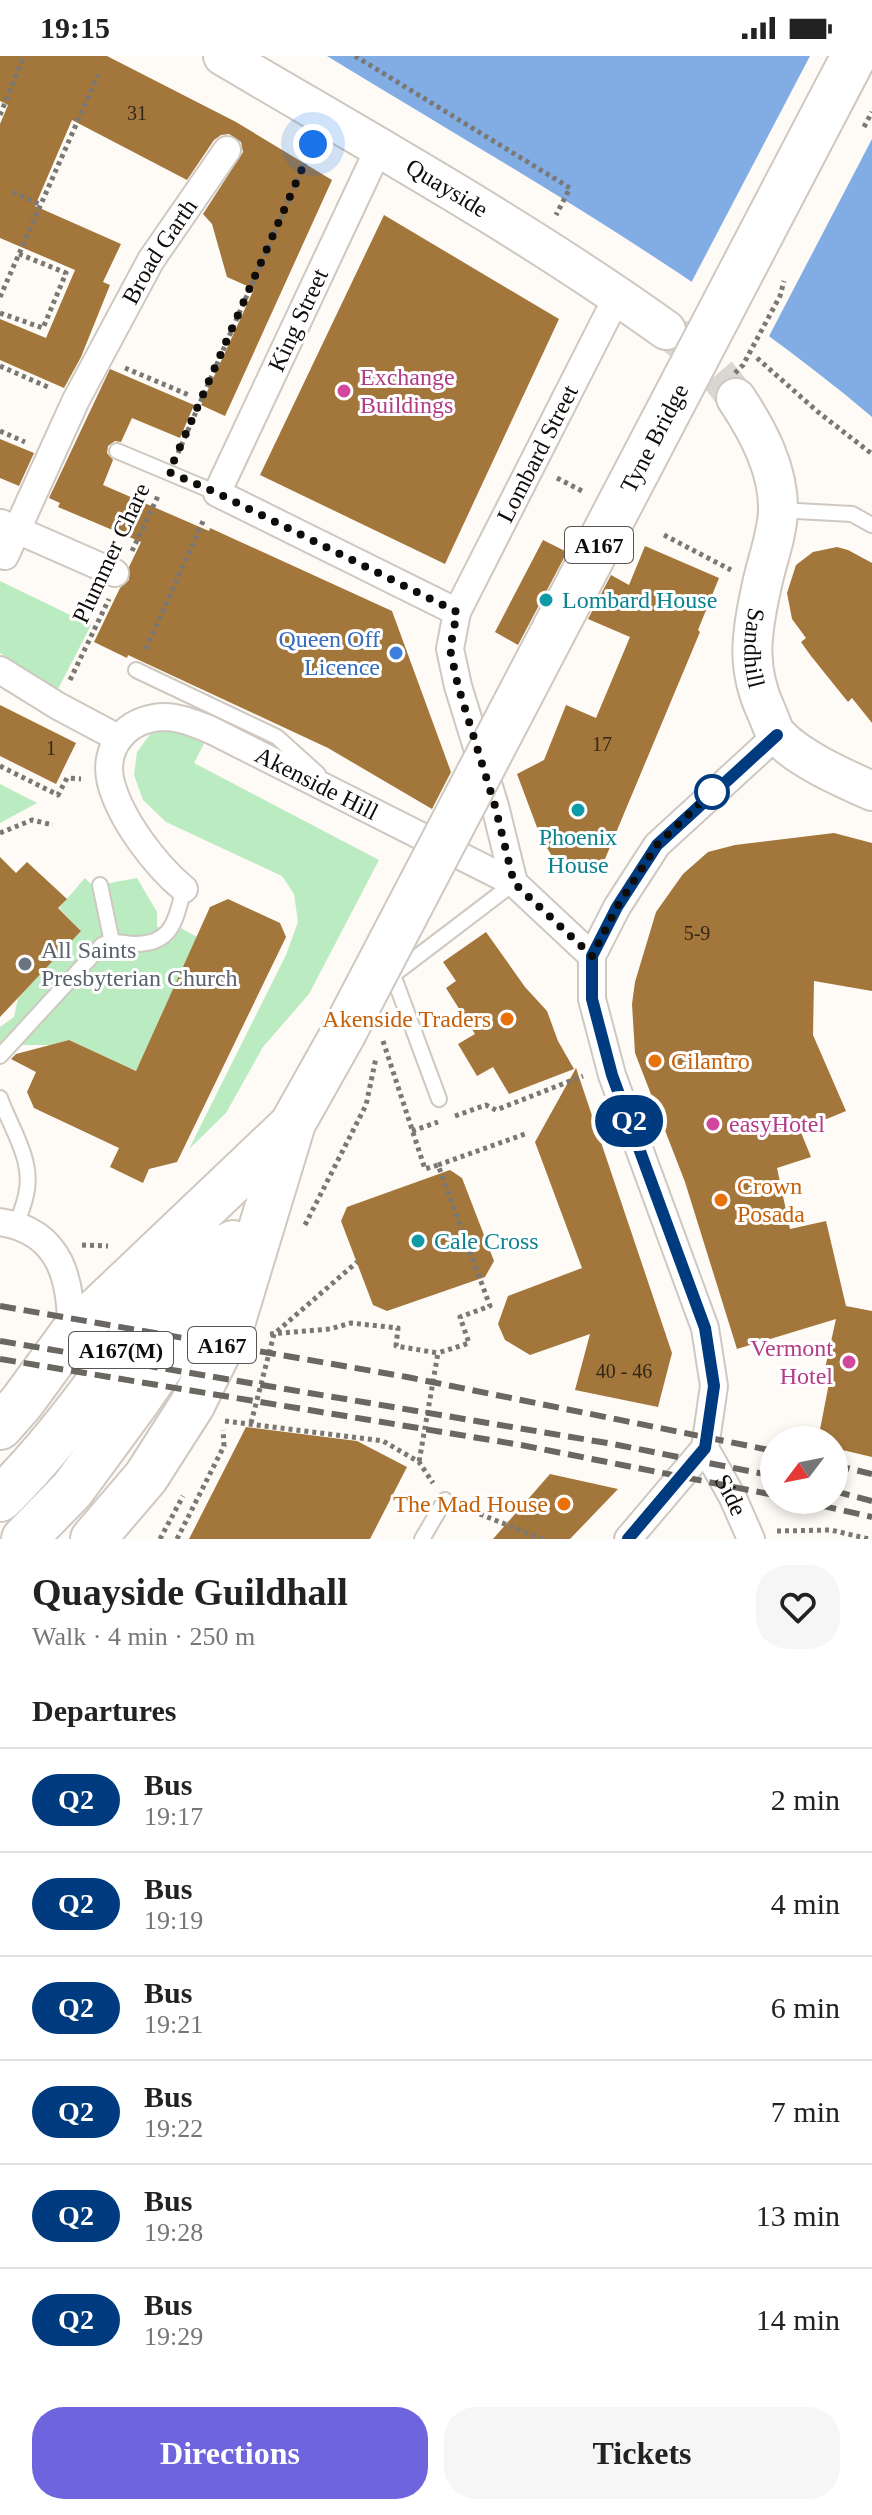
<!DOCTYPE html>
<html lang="en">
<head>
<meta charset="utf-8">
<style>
  :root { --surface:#fff; --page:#f6f6f6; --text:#222; --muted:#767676; --line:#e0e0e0; --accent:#6e64de }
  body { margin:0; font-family:Georgia,serif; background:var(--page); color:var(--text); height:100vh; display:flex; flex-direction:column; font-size:30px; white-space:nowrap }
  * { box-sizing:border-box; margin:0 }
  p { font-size:26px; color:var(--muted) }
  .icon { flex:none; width:44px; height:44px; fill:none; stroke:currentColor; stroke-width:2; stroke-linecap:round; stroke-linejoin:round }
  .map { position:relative; height:1483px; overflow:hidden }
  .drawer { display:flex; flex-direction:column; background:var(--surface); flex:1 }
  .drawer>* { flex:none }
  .badge { padding:0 16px; border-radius:26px; font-size:28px; line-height:52px }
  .needle { width:52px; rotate:238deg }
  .fabs { position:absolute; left:760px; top:1370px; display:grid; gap:16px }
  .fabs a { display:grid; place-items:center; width:88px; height:88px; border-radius:50%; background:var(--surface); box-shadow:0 4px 12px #0003; font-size:40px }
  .you { position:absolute; width:40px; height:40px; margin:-20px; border:6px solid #fff; border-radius:50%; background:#1a73e8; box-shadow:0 0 0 12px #1a73e833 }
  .map>.badge { position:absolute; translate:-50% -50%; box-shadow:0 0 0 4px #fff }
  h2 { padding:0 32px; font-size:30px; line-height:72px }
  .round { display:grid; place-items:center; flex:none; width:84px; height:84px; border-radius:32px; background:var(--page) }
  .summary { display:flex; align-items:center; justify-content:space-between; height:136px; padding:0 32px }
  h1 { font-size:38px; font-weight:700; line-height:60px }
  .primary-button { display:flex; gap:16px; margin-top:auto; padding:16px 32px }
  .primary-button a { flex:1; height:92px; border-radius:32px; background:var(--accent); color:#fff; font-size:32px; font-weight:700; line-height:92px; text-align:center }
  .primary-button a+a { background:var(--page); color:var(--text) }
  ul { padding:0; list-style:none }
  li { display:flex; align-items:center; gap:24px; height:104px; padding:0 32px; border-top:2px solid var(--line) }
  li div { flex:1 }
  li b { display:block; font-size:30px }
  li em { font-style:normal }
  li .badge { min-width:88px; font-weight:700; text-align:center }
  .status { display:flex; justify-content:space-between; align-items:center; height:56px; padding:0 40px; background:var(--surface); direction:ltr }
  .status svg { height:22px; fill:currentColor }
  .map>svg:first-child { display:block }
  .green { fill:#bbebc0 }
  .water { fill:#81ace4 }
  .pier { fill:#fefaf5 }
  .building { fill:#a3763b }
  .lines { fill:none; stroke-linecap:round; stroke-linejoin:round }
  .secondary-tunnel { stroke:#dad6d2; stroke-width:38; stroke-dasharray:38 19; stroke-linecap:butt }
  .lane-casing { stroke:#cfc8c0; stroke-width:18 }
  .street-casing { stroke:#cfc8c0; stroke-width:30 }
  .secondary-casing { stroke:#cfc8c0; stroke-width:42 }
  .highway-casing { stroke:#cfc8c0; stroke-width:48 }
  .path { stroke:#7b7874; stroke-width:5; stroke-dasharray:4 4; stroke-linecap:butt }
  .lane { stroke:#fff; stroke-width:14 }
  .street { stroke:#fff; stroke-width:26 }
  .secondary { stroke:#fff; stroke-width:38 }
  .highway { stroke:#fff; stroke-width:44 }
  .rail { stroke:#6a6763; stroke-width:6; stroke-dasharray:16 8; stroke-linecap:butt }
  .highway-bridge-casing { stroke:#cfc8c0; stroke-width:48; stroke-linecap:butt }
  .path-bridge { stroke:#7b7874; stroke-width:5; stroke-dasharray:4 4; stroke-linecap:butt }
  .highway-bridge { stroke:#fff; stroke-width:44 }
  .line-casing { stroke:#fff; stroke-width:18 }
  .line { stroke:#003b80; stroke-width:12 }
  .walk { stroke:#0f0c0a; stroke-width:8; stroke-dasharray:0 14.4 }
  .hotel-dot { fill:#d1479c; stroke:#fff; stroke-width:3 }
  .culture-dot { fill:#0f9aa8; stroke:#fff; stroke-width:3 }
  .shop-dot { fill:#3f7fe0; stroke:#fff; stroke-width:3 }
  .stop-dot { fill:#fff; stroke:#003b80; stroke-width:4 }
  .worship-dot { fill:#6b7280; stroke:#fff; stroke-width:3 }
  .food-dot { fill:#e8710a; stroke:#fff; stroke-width:3 }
  .labels { text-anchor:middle; stroke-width:6; stroke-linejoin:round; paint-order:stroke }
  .number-label { font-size:20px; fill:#342616 }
  .shield { fill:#fff; stroke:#575554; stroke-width:2 }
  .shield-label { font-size:22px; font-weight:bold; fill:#0f0c0a }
  .street-label { font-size:24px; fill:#0f0c0a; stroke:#fff }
  .hotel-label { font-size:24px; fill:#b23c85; stroke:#fff; text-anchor:start }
  .culture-label { font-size:24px; fill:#0d838f; stroke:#fff; text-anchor:start }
  .shop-label { font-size:24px; fill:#366cbe; stroke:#fff; text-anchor:end }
  .worship-label { font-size:24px; fill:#5b616d; stroke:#fff; text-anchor:start }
  .food-label { font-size:24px; fill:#c56008; stroke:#fff; text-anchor:end }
</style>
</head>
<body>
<div class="status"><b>19:15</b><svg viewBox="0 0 49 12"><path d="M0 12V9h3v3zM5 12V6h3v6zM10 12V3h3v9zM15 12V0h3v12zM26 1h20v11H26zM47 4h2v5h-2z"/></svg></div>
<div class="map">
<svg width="872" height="1483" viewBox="0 0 872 1483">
  <rect width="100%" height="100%" fill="#fefaf5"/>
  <g class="green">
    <polygon points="0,525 91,569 58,633 0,597"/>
    <polygon points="170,671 207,682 194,707 379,804 309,938 263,991 226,1057 189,1093 286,899 298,866 294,838 282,820 166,766 143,744 134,719 137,696 151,677"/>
    <polygon points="0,728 37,747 0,767"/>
    <polygon points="85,822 93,830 137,822 157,856 157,870 171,886 181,872 197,881 136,1015 69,984 50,989 0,989 0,971 14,961 18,942 81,875 59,852"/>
  </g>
  <path class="water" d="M 327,0 L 872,0 L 872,361 C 705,220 513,114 327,0 Z"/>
  <polygon class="pier" points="810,0 872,0 872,83 767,284 690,229"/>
  <g class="building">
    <polygon points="0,0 107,0 236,66 332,124 225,360 201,349 254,233 227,221 212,168 203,158 243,96 241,86 229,78 221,79 214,84 187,124 72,64 35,150 121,188 103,226 110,229 81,301 64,332 0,304 0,263 46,282 75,214 0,182 0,68 8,49 0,45"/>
    <polygon points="384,159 559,263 445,508 260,419"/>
    <polygon points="110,313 194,349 180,382 132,362 121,386 115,385 108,390 107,397 113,404 103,429 209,475 210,472 392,555 451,716 432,753 328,692 128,599 127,602 94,586 120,532 129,524 129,511 141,486 58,451 60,447 49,442"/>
    <polygon points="0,383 34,397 19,430 0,422"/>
    <polygon points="543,484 567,496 518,589 495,576"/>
    <polygon points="645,490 719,522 698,574 700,576 605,803 584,817 558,810 541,782 517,718 544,704 566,649 596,662 630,581 588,563 611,519 629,529"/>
    <polygon points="837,491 848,494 872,507 872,667 852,642 848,646 811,600 801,586 806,582 792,563 787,537 796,509 813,496"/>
    <polygon points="0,649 76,687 56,728 0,700"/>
    <polygon points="834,777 872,787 872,935 814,925 813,979 846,1055 800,1074 811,1101 777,1112 790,1173 826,1165 846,1250 872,1255 872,1401 834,1392 834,1384 818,1384 829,1327 822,1326 836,1263 737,1293 685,1126 635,997 632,948 635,926 656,856 683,818 708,796 735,789"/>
    <polygon points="0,801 16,817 27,806 67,843 58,852 81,875 0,961"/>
    <polygon points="228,843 280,867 286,881 177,1106 149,1113 143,1127 110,1111 119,1092 34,1052 27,1036 36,1016 11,1003 16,998 69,984 136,1015 210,851"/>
    <polygon points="486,876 525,931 547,955 558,985 574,1013 509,1038 493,1011 477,1020 458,988 475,978 446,932 456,925 443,906"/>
    <polygon points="576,1012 672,1297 658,1351 575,1334 590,1278 530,1299 505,1284 498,1268 508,1240 582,1212 535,1086"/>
    <polygon points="450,1114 462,1122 494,1205 485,1221 387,1255 373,1249 341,1165 347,1151"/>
    <polygon points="246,1371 357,1385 407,1411 370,1483 189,1483"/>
    <polygon points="550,1418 618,1433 570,1483 493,1483"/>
  </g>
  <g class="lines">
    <path class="secondary-tunnel" d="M 675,280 C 700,297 719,318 736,342"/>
    <defs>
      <g id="lane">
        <polyline points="117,395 217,437"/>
        <polyline points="778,454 852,458 872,469"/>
        <polyline points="136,614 277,681 318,718"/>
        <polyline points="100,829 112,886"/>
        <path d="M 0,1000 L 102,889 C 112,884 122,887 133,888 C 173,889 175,864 184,833"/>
        <path d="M 0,1042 C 10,1070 32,1102 27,1133 C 26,1145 20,1158 16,1169"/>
        <polyline points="439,1043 393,919 514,827"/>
        <polyline points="422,1483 445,1444"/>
      </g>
      <g id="street">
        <polyline points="379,92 217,437 457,556"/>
        <polyline points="1,467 115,517"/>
        <path id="s1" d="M 5,500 L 76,344 L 151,204 L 227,94"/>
        <polyline points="0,614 58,650 118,682"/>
        <path id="s2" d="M 514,827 L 495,750 L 458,630 L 450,593 L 457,556 L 618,239"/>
        <path id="s3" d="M 184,833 C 155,809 121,764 111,727 C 102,691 127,662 164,661 C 180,661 196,668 211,674 L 514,827 L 592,900 L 592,943 L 612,1019 L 705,1272 L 714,1330 L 705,1392 L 733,1442 L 751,1483"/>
        <polyline points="592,900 617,851 657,789 777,679"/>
        <path d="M 0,1166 C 62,1175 72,1226 71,1279"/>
        <polyline points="628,1483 705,1392"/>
      </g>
      <g id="secondary">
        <path id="s4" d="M 223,0 C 372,88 525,173 666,274"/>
        <path id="s5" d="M 736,342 C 758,375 779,414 778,455 C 777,481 766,507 761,533 C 751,579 746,613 767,657 C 770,664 773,674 777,679 C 799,703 843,722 872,735"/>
      </g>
      <g id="highway">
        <polyline points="0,1371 22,1346 71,1279 292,1069"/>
        <path d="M 0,1443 C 69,1376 130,1281 187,1203 L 206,1186"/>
        <polyline points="24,1483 72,1434 138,1344 214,1233 233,1187"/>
        <polyline points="93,1483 146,1421 192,1349 232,1268 293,1067 343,978"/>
      </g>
    </defs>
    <use href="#lane" class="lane-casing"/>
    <use href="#street" class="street-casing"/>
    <use href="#secondary" class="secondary-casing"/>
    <use href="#highway" class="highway-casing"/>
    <g class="path">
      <polyline points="355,0 570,132 556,159"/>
      <polyline points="0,59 24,0"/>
      <polyline points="13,136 41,149"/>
      <polyline points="0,241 98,19"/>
      <polyline points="0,257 43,272 66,217 19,198"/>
      <polyline points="757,302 818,356 872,398"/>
      <polyline points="0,310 50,332"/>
      <polyline points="125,312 189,339"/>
      <polyline points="0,375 25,386"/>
      <polyline points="178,397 312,91"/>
      <polyline points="557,422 582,435"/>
      <polyline points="664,479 731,514"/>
      <polyline points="132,495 159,438"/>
      <polyline points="146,593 204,463"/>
      <polyline points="70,624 109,543"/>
      <polyline points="0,710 58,739 67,722 81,723"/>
      <polyline points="0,777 32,764 53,769"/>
      <polyline points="383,985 425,1113 438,1109 490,1250 460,1261 469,1287 438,1297"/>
      <polyline points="455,1060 486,1049 496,1054 583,1020"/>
      <polyline points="412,1075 438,1066"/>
      <polyline points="438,1109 525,1078"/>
      <polyline points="305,1169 366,1049 376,1002"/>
      <polyline points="82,1189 108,1190"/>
      <polyline points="270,1278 330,1273 351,1267 398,1272 396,1290 438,1297 419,1406"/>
      <polyline points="225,1365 383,1385 419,1406 433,1427"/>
      <polyline points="251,1367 274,1278 357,1206"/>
      <polyline points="465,1452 542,1483"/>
      <polyline points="777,1475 831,1474 869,1483"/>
      <polyline points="160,1483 183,1440"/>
      <polyline points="177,1483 224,1390 223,1374"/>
    </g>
    <use href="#lane" class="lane"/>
    <use href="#street" class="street"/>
    <use href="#secondary" class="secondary"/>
    <use href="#highway" class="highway"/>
    <g class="rail">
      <polyline points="0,1250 407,1321 774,1395"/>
      <polyline points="0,1285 613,1388 774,1420"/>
      <polyline points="0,1303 521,1389 774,1439"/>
      <polyline points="834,1409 872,1418"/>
      <polyline points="834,1435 872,1445"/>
      <polyline points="797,1444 872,1461"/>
    </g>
    <defs>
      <g id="highway-bridge">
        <path id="s6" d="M 343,978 L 854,0"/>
      </g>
    </defs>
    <use href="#highway-bridge" class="highway-bridge-casing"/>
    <g class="path-bridge">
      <polyline points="864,71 872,56"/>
      <polyline points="735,317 743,309 780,240 784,225"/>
    </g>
    <use href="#highway-bridge" class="highway-bridge"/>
  </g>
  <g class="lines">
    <defs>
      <polyline id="line" points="628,1483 705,1392 714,1330 705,1272 612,1019 592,943 592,900 617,851 657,789 777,679"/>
    </defs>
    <use href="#line" class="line-casing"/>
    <use href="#line" class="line"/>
    <polyline class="walk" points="313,88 169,416 217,437 457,556 450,593 458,630 495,750 514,827 592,900 617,851 657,789 712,736"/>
  </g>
  <g class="hotel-dot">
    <circle cx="344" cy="335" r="8"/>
    <circle cx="713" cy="1068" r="8"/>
    <circle cx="849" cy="1306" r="8"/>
  </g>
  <g class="culture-dot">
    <circle cx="546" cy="544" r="8"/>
    <circle cx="578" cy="754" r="8"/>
    <circle cx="418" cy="1185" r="8"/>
  </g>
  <circle class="shop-dot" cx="396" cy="597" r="8"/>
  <circle class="stop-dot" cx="712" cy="736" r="16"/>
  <circle class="worship-dot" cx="25" cy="908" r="8"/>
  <g class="food-dot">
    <circle cx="507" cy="963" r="8"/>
    <circle cx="655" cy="1005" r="8"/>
    <circle cx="721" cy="1144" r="8"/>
    <circle cx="564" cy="1448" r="8"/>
  </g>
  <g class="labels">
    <g class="number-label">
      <text x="137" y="64">31</text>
      <text x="602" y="695">17</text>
      <text x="51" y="699">1</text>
      <text x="697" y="884">5-9</text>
      <text x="624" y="1322">40 - 46</text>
    </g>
    <g class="shield">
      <rect x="565" y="471" width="68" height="36" rx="6"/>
      <rect x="188" y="1271" width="68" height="36" rx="6"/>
      <rect x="69" y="1276" width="104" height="36" rx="6"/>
    </g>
    <g class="shield-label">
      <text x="599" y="497">A167</text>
      <text x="222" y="1297">A167</text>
      <text x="121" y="1302">A167(M)</text>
    </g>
    <g class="street-label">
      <text dy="8" stroke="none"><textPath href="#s4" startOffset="260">Quayside</textPath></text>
      <text dy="8" stroke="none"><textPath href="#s1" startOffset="342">Broad Garth</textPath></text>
      <text transform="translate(298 264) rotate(-65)" y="8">King Street</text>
      <text dy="8" stroke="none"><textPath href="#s6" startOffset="672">Tyne Bridge</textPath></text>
      <text dy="8" stroke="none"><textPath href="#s2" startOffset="458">Lombard Street</textPath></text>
      <text transform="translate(111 497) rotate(-65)" y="8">Plummer Chare</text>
      <text dy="8" stroke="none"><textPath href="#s5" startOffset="262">Sandhill</textPath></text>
      <text dy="8" stroke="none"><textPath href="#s3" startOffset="396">Akenside Hill</textPath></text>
      <text dy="8" stroke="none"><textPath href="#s3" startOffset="1290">Side</textPath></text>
    </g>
    <g class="hotel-label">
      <text x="360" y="329">Exchange<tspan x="360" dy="28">Buildings</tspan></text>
      <text x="729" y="1076">easyHotel</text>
      <text x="833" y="1300" text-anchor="end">Vermont<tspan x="833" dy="28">Hotel</tspan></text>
    </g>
    <g class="culture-label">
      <text x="562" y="552">Lombard House</text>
      <text x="578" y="789" text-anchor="middle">Phoenix<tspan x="578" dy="28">House</tspan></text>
      <text x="434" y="1193">Cale Cross</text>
    </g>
    <g class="shop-label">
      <text x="380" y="591">Queen Off<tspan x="380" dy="28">Licence</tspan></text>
    </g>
    <g class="worship-label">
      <text x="41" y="902">All Saints<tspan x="41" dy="28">Presbyterian Church</tspan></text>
    </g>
    <g class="food-label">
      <text x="491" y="971">Akenside Traders</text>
      <text x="671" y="1013" text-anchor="start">Cilantro</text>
      <text x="737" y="1138" text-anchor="start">Crown<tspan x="737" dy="28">Posada</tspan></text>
      <text x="548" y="1456">The Mad House</text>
    </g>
  </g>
</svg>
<div class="fabs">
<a><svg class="needle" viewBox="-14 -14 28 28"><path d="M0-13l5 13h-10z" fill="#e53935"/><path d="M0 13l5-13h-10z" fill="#767676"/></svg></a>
</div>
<div class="you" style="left:313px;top:88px"></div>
<b class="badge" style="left:629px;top:1065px;background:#003b80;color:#fff">Q2</b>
</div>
<section class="drawer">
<div class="summary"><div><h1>Quayside Guildhall</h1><p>Walk · 4 min · 250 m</p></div><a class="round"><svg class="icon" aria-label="heart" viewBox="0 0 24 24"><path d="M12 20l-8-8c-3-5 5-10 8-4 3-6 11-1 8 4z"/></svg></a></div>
<h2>Departures</h2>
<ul>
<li><span class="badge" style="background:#003b80;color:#fff">Q2</span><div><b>Bus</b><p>19:17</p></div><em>2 min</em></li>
<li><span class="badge" style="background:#003b80;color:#fff">Q2</span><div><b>Bus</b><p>19:19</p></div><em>4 min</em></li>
<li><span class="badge" style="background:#003b80;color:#fff">Q2</span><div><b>Bus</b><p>19:21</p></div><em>6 min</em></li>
<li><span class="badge" style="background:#003b80;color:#fff">Q2</span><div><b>Bus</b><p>19:22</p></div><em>7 min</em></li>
<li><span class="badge" style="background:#003b80;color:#fff">Q2</span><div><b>Bus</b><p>19:28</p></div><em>13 min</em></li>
<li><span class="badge" style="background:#003b80;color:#fff">Q2</span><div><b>Bus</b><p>19:29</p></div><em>14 min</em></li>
</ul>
<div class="primary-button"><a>Directions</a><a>Tickets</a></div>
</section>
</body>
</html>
